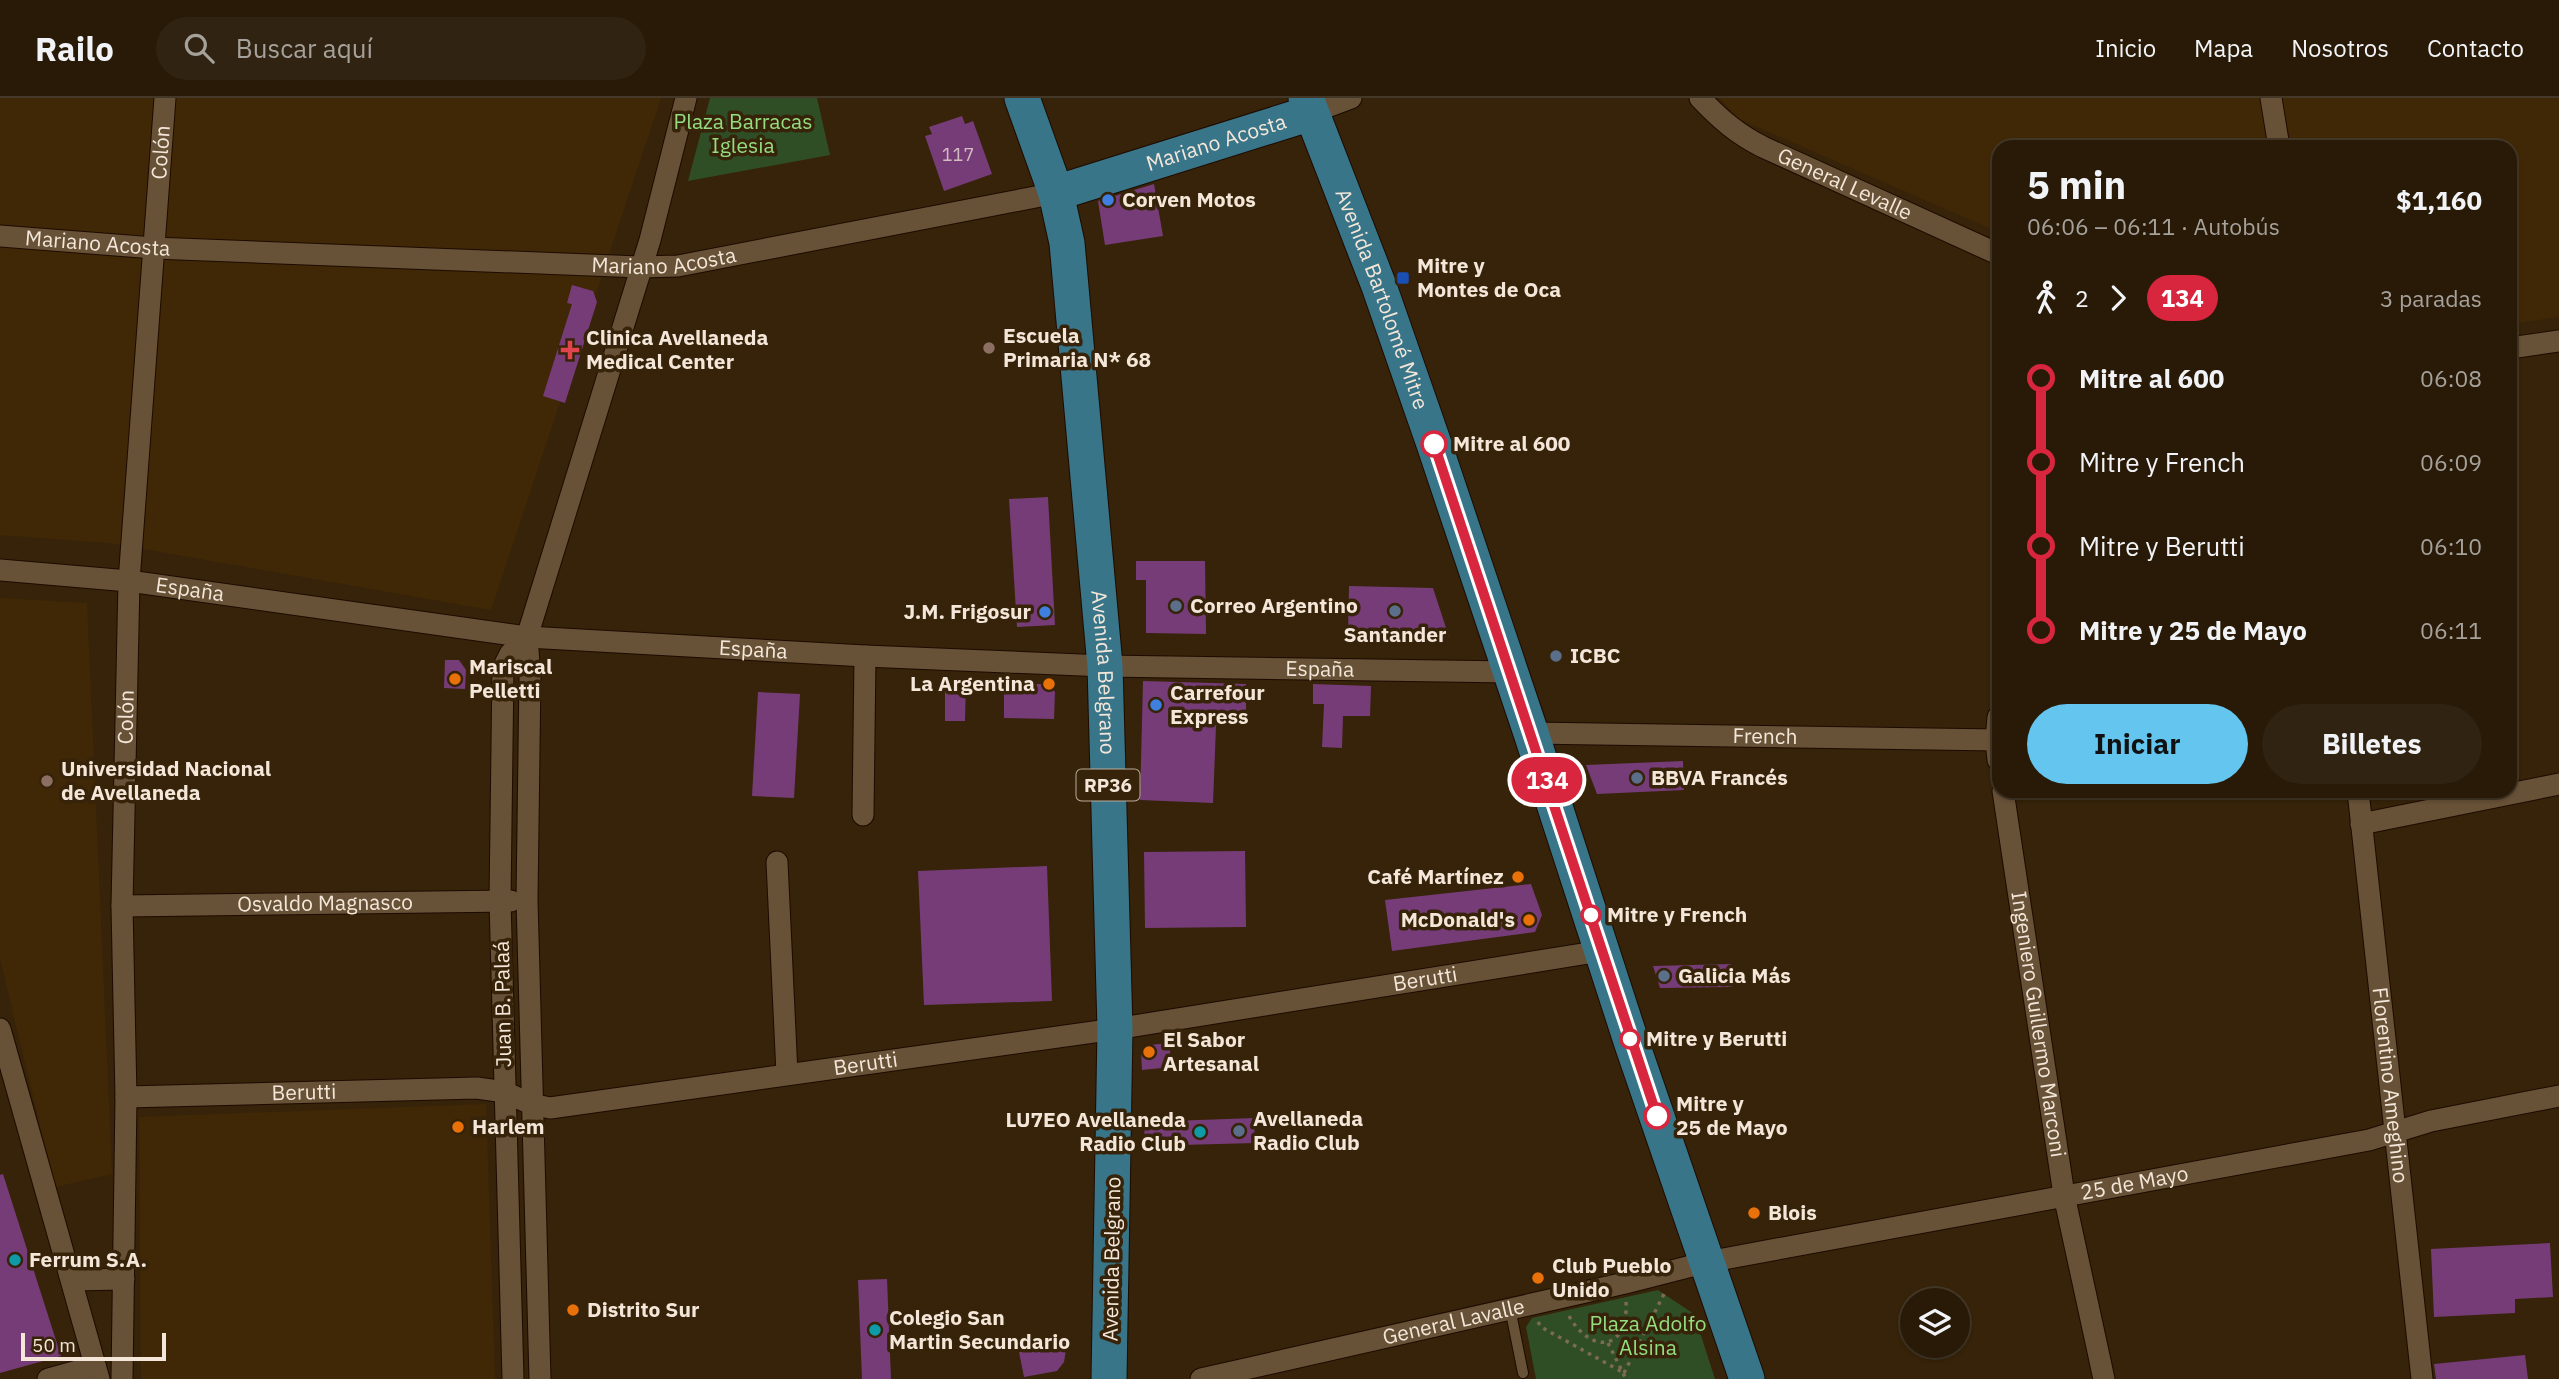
<!DOCTYPE html>
<html lang="es">
<head>
<meta charset="utf-8">
<style>
  :root { --surface:#281a07; --page:#302311; --text:#f1f3f6; --muted:#a5a19b; --line:#443828; --accent:#64c5ee }
  body { margin:0; font-family:"IBM Plex Sans",sans-serif; background:var(--page); color:var(--text); height:100vh; display:flex; flex-direction:column; font-size:26px; white-space:nowrap }
  * { box-sizing:border-box; margin:0 }
  p { font-size:23px; color:var(--muted) }
  .icon { flex:none; width:38px; height:38px; fill:none; stroke:currentColor; stroke-width:2; stroke-linecap:round; stroke-linejoin:round }
  .map { position:relative; flex:1; overflow:hidden }
  .side { position:absolute; left:1992px; top:42px; width:525px; height:658px; display:flex; flex-direction:column; background:var(--surface); border-radius:21px; box-shadow:0 2px 5px #0004,0 0 0 2px var(--line) }
  .side>* { flex:none }
  .badge { padding:0 14px; border-radius:23px; font-size:24px; line-height:46px }
  .fabs { position:absolute; left:1900px; top:1190px; display:grid; gap:14px }
  .fabs a { display:grid; place-items:center; width:70px; height:70px; border-radius:50%; background:var(--surface); box-shadow:0 2px 5px #0004,0 0 0 2px var(--line); font-size:35px }
  .scale { position:absolute; left:21px; bottom:18px; width:145px; box-sizing:border-box; padding-left:7px; border:4px solid #f4e7d9; border-top:0; font-size:19px; line-height:24px; white-space:nowrap; color:#f4e7d9; -webkit-text-stroke:5px #362309; paint-order:stroke }
  .map>.badge { position:absolute; translate:-50% -50%; box-shadow:0 0 0 4px #fff }
  .legs { display:flex; align-items:center; gap:10px; height:77px; padding:0 35px; font-size:23px }
  .legs p { margin-inline-start:auto }
  .headline { display:flex; align-items:center; justify-content:space-between; height:119px; padding:0 35px }
  h1 { font-size:38px; font-weight:700; line-height:52px }
  .button { display:flex; gap:14px; margin-top:auto; padding:14px 35px }
  .button a { flex:1; height:80px; border-radius:42px; background:var(--accent); color:#111; font-size:28px; font-weight:700; line-height:80px; text-align:center }
  .button a+a { background:var(--page); color:var(--text) }
  ul { padding:0 35px; list-style:none }
  li { display:flex; align-items:center; gap:24px; height:84px; font-size:26px }
  li i { display:grid; place-items:center; width:10px; height:100%; margin:0 9px; background:currentColor }
  li i::after { content:''; width:18px; height:18px; margin:-9px; border:5px solid; border-radius:50%; background:var(--surface) }
  li p { margin-inline-start:auto }
  li:first-child i { background:linear-gradient(#0000 50%,currentColor 0) }
  li:last-child i { background:linear-gradient(currentColor 50%,#0000 0) }
  header { display:flex; align-items:center; gap:42px; box-sizing:border-box; height:98px; padding:0 35px; background:var(--surface); border-bottom:2px solid var(--line) }
  header strong { font-size:33px }
  nav { display:flex; gap:38px; margin-inline-start:auto; font-size:24px }
  .search { width:490px; height:63px; background:var(--page); display:flex; align-items:center; gap:18px; box-sizing:border-box; padding:0 24px; border-radius:38px; color:var(--muted); font-size:26px }
  .map>svg:first-child { display:block }
  .built { fill:#402806 }
  .green { fill:#2f4e26 }
  .building { fill:#763c78 }
  .lines { fill:none; stroke-linecap:round; stroke-linejoin:round }
  .service-casing { stroke:#1d0b00; stroke-width:12 }
  .minor-casing { stroke:#1d0b00; stroke-width:23 }
  .primary-casing { stroke:#1d0b00; stroke-width:37 }
  .path { stroke:#7b6a54; stroke-width:3.5; stroke-dasharray:3.5 5; stroke-linecap:butt }
  .service { stroke:#675137; stroke-width:10 }
  .minor { stroke:#675137; stroke-width:21 }
  .primary { stroke:#397589; stroke-width:35 }
  .line-1-casing { stroke:#fff; stroke-width:16 }
  .line-1 { stroke:#d7263d; stroke-width:10 }
  .shop-dot { fill:#3f7fe0; stroke:#362309; stroke-width:2.5 }
  .transit-dot { fill:#1a4fb4; stroke:#362309; stroke-width:2.5 }
  .education-dot { fill:#8d6e63; stroke:#362309; stroke-width:2.5 }
  .health-dot { fill:#e0444e; stroke:#362309; stroke-width:2.5 }
  .stop-1-dot { fill:#fff; stroke:#d7263d; stroke-width:3.5 }
  .service-dot { fill:#5c6f8a; stroke:#362309; stroke-width:2.5 }
  .food-dot { fill:#e8710a; stroke:#362309; stroke-width:2.5 }
  .culture-dot { fill:#0f9aa8; stroke:#362309; stroke-width:2.5 }
  .labels { text-anchor:middle; stroke-width:7; stroke-linejoin:round; paint-order:stroke }
  .number-label { font-size:18px; fill:#d4bcc1 }
  .shield { fill:#362309; stroke:#bbac9b; stroke-width:2 }
  .shield-label { font-size:19px; font-weight:bold; fill:#f4e7d9 }
  .park-label { font-size:21px; fill:#94dd80; stroke:#362309 }
  .street-label { font-size:21px; fill:#f4e7d9; stroke:#362309 }
  .poi-label { font-size:21px; font-weight:bold; fill:#f4e7d9; stroke:#362309; text-anchor:start }
  .stop-label { font-size:21px; font-weight:bold; fill:#f4e7d9; stroke:#362309; text-anchor:start }
</style>
</head>
<body>
<header>
<strong>Railo</strong>
<div class="search"><svg class="icon" aria-label="search" viewBox="0 0 24 24"><circle cx="10" cy="10" r="6"/><path d="M15 15l6 6"/></svg>Buscar aquí</div>
<nav><a>Inicio</a><a>Mapa</a><a>Nosotros</a><a>Contacto</a></nav>
</header>
<div class="map">
<svg width="2559" height="1281" viewBox="0 0 2559 1281">
  <rect width="100%" height="100%" fill="#362309"/>
  <g class="built">
    <polygon points="0,0 661,0 491,512 109,445 0,437"/>
    <polygon points="1719,0 2559,0 2559,219 2510,226 2510,49 1998,49 1998,134 1739,21"/>
    <polygon points="0,500 87,505 112,1076 55,1089 0,861"/>
    <polygon points="486,1006 495,1281 141,1281 139,1019"/>
  </g>
  <g class="green">
    <polygon points="710,0 817,0 830,57 688,83"/>
    <polygon points="1658,1192 1694,1216 1715,1281 1536,1281 1526,1229 1532,1220"/>
  </g>
  <g class="building">
    <polygon points="962,18 965,26 973,23 992,76 944,93 925,38 932,36 929,29"/>
    <polygon points="1154,86 1163,138 1105,147 1098,103"/>
    <polygon points="572,187 593,193 597,204 565,305 543,298 572,206 567,205"/>
    <polygon points="1048,399 1055,527 1017,529 1009,401"/>
    <polygon points="1136,463 1205,463 1206,536 1146,535 1146,482 1136,482"/>
    <polygon points="1349,488 1433,490 1449,539 1348,537"/>
    <polygon points="445,562 459,562 466,572 465,591 444,590"/>
    <polygon points="945,581 966,581 965,623 945,623"/>
    <polygon points="1143,583 1246,586 1246,628 1216,628 1213,705 1140,702"/>
    <polygon points="1004,586 1048,586 1055,594 1054,621 1004,620"/>
    <polygon points="1313,586 1371,588 1370,618 1343,618 1342,650 1322,649 1324,606 1313,606"/>
    <polygon points="758,594 800,596 794,700 752,698"/>
    <polygon points="1683,663 1684,692 1597,696 1586,667"/>
    <polygon points="1245,753 1246,829 1145,830 1144,754"/>
    <polygon points="1047,768 1052,903 924,907 918,773"/>
    <polygon points="1531,786 1542,817 1535,834 1392,853 1385,802"/>
    <polygon points="1731,866 1732,889 1660,890 1653,868"/>
    <polygon points="1169,945 1172,969 1142,972 1141,953 1150,947"/>
    <polygon points="1254,1020 1255,1045 1145,1048 1144,1024"/>
    <polygon points="3,1076 61,1258 0,1275 0,1077"/>
    <polygon points="2550,1145 2553,1199 2515,1201 2515,1215 2434,1219 2431,1151"/>
    <polygon points="887,1181 891,1281 862,1281 858,1182"/>
    <polygon points="1067,1245 1064,1264 1057,1273 1024,1279 1019,1254"/>
    <polygon points="2525,1257 2528,1281 2436,1281 2434,1266"/>
  </g>
  <g class="lines">
    <defs>
      <polyline id="service" points="1510,1210 1523,1275"/>
      <g id="minor">
        <path id="s1" d="M 1700,0 C 1720,21 1737,36 1763,49 L 1998,156"/>
        <polyline points="2271,0 2279,49"/>
        <polyline points="1311,15 1351,0"/>
        <path id="s2" d="M 0,138 L 154,150 L 640,169 L 678,168 L 1056,95"/>
        <polyline points="2510,250 2559,243"/>
        <path id="s3" d="M 0,472 L 129,483 L 527,539 L 865,558 L 1105,568 L 1511,574"/>
        <polyline points="1998,619 1996,642 1998,662"/>
        <path id="s4" d="M 1531,635 L 1998,642"/>
        <path id="s5" d="M 2003,693 L 2064,1097 L 2104,1281"/>
        <path id="s6" d="M 2358,693 L 2422,1281"/>
        <polyline points="863,717 865,558"/>
        <polyline points="2361,726 2559,686"/>
        <polyline points="777,764 787,976"/>
        <path id="s7" d="M 122,808 L 511,803"/>
        <polyline points="0,931 99,1281"/>
        <path id="s8" d="M 126,999 L 477,990 L 505,994 L 531,1006 L 550,1010 L 1115,931 L 1601,853"/>
        <polyline points="72,1182 124,1181"/>
        <polyline points="48,1281 95,1268"/>
        <path id="s9" d="M 122,1281 L 126,999 L 122,808 L 129,483 L 165,0"/>
        <polyline points="513,1281 500,803 503,570 510,556 527,539"/>
        <polyline points="540,1281 527,802 530,578 527,539 650,142 686,0"/>
        <path id="s10" d="M 1201,1281 L 1625,1185 L 1707,1164 L 2369,1042 L 2431,1023 L 2559,998"/>
      </g>
      <g id="primary">
        <path id="s11" d="M 1022,0 L 1056,95 L 1067,145 L 1105,568 L 1115,931 L 1109,1281"/>
        <path id="s12" d="M 1306,0 L 1379,188 L 1434,346 L 1531,635 L 1632,946 L 1747,1281"/>
        <path id="s13" d="M 1056,95 L 1311,15"/>
      </g>
    </defs>
    <use href="#service" class="service-casing"/>
    <use href="#minor" class="minor-casing"/>
    <use href="#primary" class="primary-casing"/>
    <g class="path">
      <path d="M 1569,1218 C 1592,1258 1629,1252 1626,1203"/>
      <polyline points="1538,1224 1541,1229 1624,1275"/>
      <polyline points="1608,1245 1626,1281"/>
      <polyline points="1624,1275 1664,1196"/>
    </g>
    <use href="#service" class="service"/>
    <use href="#minor" class="minor"/>
    <use href="#primary" class="primary"/>
  </g>
  <g class="lines">
    <defs>
      <polyline id="line-1" points="1434,346 1657,1018"/>
    </defs>
    <use href="#line-1" class="line-1-casing"/>
    <use href="#line-1" class="line-1"/>
  </g>
  <g class="shop-dot">
    <circle cx="1108" cy="102" r="7"/>
    <circle cx="1045" cy="514" r="7"/>
    <circle cx="1156" cy="607" r="7"/>
  </g>
  <rect class="transit-dot" x="1396" y="173" width="14" height="14" rx="3.5"/>
  <g class="education-dot">
    <circle cx="989" cy="250" r="7"/>
    <circle cx="47" cy="683" r="7"/>
  </g>
  <path class="health-dot" d="M566.5 241.5h7v7h7v7h-7v7h-7v-7h-7v-7h7z"/>
  <g class="stop-1-dot">
    <circle cx="1434" cy="346" r="12"/>
    <circle cx="1591" cy="817" r="9"/>
    <circle cx="1630" cy="941" r="9"/>
    <circle cx="1657" cy="1018" r="12"/>
  </g>
  <g class="service-dot">
    <circle cx="1176" cy="508" r="7"/>
    <circle cx="1395" cy="513" r="7"/>
    <circle cx="1556" cy="558" r="7"/>
    <circle cx="1637" cy="680" r="7"/>
    <circle cx="1664" cy="878" r="7"/>
    <circle cx="1239" cy="1033" r="7"/>
  </g>
  <g class="food-dot">
    <circle cx="455" cy="581" r="7"/>
    <circle cx="1049" cy="586" r="7"/>
    <circle cx="1518" cy="779" r="7"/>
    <circle cx="1529" cy="822" r="7"/>
    <circle cx="1149" cy="954" r="7"/>
    <circle cx="458" cy="1029" r="7"/>
    <circle cx="1754" cy="1115" r="7"/>
    <circle cx="1538" cy="1180" r="7"/>
    <circle cx="573" cy="1212" r="7"/>
  </g>
  <g class="culture-dot">
    <circle cx="1200" cy="1034" r="7"/>
    <circle cx="15" cy="1162" r="7"/>
    <circle cx="875" cy="1232" r="7"/>
  </g>
  <g class="labels">
    <g class="number-label">
      <text x="958" y="63">117</text>
    </g>
    <rect class="shield" x="1076.5" y="671.5" width="63" height="31" rx="5"/>
    <g class="shield-label">
      <text x="1108" y="694">RP36</text>
    </g>
    <g class="park-label">
      <text x="743" y="31">Plaza Barracas<tspan x="743" dy="24">Iglesia</tspan></text>
      <text x="1648" y="1233">Plaza Adolfo<tspan x="1648" dy="24">Alsina</tspan></text>
    </g>
    <g class="street-label">
      <text dy="7" stroke="none"><textPath href="#s13" startOffset="168">Mariano Acosta</textPath></text>
      <text dy="7" stroke="none"><textPath href="#s9" startOffset="1228">Colón</textPath></text>
      <text dy="7" stroke="none"><textPath href="#s1" startOffset="170">General Levalle</textPath></text>
      <text dy="7" stroke="none"><textPath href="#s2" startOffset="98">Mariano Acosta</textPath></text>
      <text dy="7" stroke="none"><textPath href="#s2" startOffset="665">Mariano Acosta</textPath></text>
      <text dy="7" stroke="none"><textPath href="#s12" startOffset="215">Avenida Bartolomé Mitre</textPath></text>
      <text dy="7" stroke="none"><textPath href="#s3" startOffset="191">España</textPath></text>
      <text dy="7" stroke="none"><textPath href="#s3" startOffset="758">España</textPath></text>
      <text dy="7" stroke="none"><textPath href="#s3" startOffset="1325">España</textPath></text>
      <text dy="7" stroke="none"><textPath href="#s11" startOffset="583">Avenida Belgrano</textPath></text>
      <text dy="7" stroke="none"><textPath href="#s9" startOffset="662">Colón</textPath></text>
      <text dy="7" stroke="none"><textPath href="#s4" startOffset="234">French</textPath></text>
      <text dy="7" stroke="none"><textPath href="#s7" startOffset="203">Osvaldo Magnasco</textPath></text>
      <text dy="7" stroke="none"><textPath href="#s8" startOffset="1312">Berutti</textPath></text>
      <text transform="translate(503 906) rotate(-91)" y="7">Juan B. Palaá</text>
      <text dy="7" stroke="none"><textPath href="#s5" startOffset="236">Ingeniero Guillermo Marconi</textPath></text>
      <text dy="7" stroke="none"><textPath href="#s8" startOffset="746">Berutti</textPath></text>
      <text dy="7" stroke="none"><textPath href="#s6" startOffset="296">Florentino Ameghino</textPath></text>
      <text dy="7" stroke="none"><textPath href="#s8" startOffset="178">Berutti</textPath></text>
      <text dy="7" stroke="none"><textPath href="#s10" startOffset="954">25 de Mayo</textPath></text>
      <text transform="translate(1112 1161) rotate(-89)" y="7">Avenida Belgrano</text>
      <text dy="7" stroke="none"><textPath href="#s10" startOffset="259">General Lavalle</textPath></text>
    </g>
    <g class="poi-label">
      <text x="1122" y="109">Corven Motos</text>
      <text x="1417" y="175">Mitre y<tspan x="1417" dy="24">Montes de Oca</tspan></text>
      <text x="1003" y="245">Escuela<tspan x="1003" dy="24">Primaria N* 68</tspan></text>
      <text x="586" y="247">Clinica Avellaneda<tspan x="586" dy="24">Medical Center</tspan></text>
      <text x="1190" y="515">Correo Argentino</text>
      <text x="1031" y="521" text-anchor="end">J.M. Frigosur</text>
      <text x="1395" y="544" text-anchor="middle">Santander</text>
      <text x="1570" y="565">ICBC</text>
      <text x="469" y="576">Mariscal<tspan x="469" dy="24">Pelletti</tspan></text>
      <text x="1035" y="593" text-anchor="end">La Argentina</text>
      <text x="1170" y="602">Carrefour<tspan x="1170" dy="24">Express</tspan></text>
      <text x="61" y="678">Universidad Nacional<tspan x="61" dy="24">de Avellaneda</tspan></text>
      <text x="1651" y="687">BBVA Francés</text>
      <text x="1504" y="786" text-anchor="end">Café Martínez</text>
      <text x="1515" y="829" text-anchor="end">McDonald's</text>
      <text x="1678" y="885">Galicia Más</text>
      <text x="1163" y="949">El Sabor<tspan x="1163" dy="24">Artesanal</tspan></text>
      <text x="1253" y="1028">Avellaneda<tspan x="1253" dy="24">Radio Club</tspan></text>
      <text x="1186" y="1029" text-anchor="end">LU7EO Avellaneda<tspan x="1186" dy="24">Radio Club</tspan></text>
      <text x="472" y="1036">Harlem</text>
      <text x="1768" y="1122">Blois</text>
      <text x="29" y="1169">Ferrum S.A.</text>
      <text x="1552" y="1175">Club Pueblo<tspan x="1552" dy="24">Unido</tspan></text>
      <text x="587" y="1219">Distrito Sur</text>
      <text x="889" y="1227">Colegio San<tspan x="889" dy="24">Martin Secundario</tspan></text>
    </g>
    <g class="stop-label">
      <text x="1453" y="353">Mitre al 600</text>
      <text x="1607" y="824">Mitre y French</text>
      <text x="1646" y="948">Mitre y Berutti</text>
      <text x="1676" y="1013">Mitre y<tspan x="1676" dy="24">25 de Mayo</tspan></text>
    </g>
  </g>
</svg>
<div class="fabs">
<a><svg class="icon" aria-label="layers" viewBox="0 0 24 24"><path d="M12 4l9 5-9 5-9-5zM3 14l9 5 9-5"/></svg></a>
</div>
<div class="scale">50 m</div>
<b class="badge" style="left:1547px;top:682px;background:#d7263d;color:#fff">134</b>
<section class="side">
<div class="headline"><div><h1>5 min</h1><p>06:06 – 06:11 · Autobús</p></div><b>$1,160</b></div>
<div class="legs"><svg class="icon" aria-label="walk" viewBox="0 0 24 24"><circle cx="13" cy="4" r="2"/><path d="M13 8l-2 6 4 7M11 14l-3 7M7 12l3-4h3l4 4"/></svg>2<svg class="icon" aria-label="forward" viewBox="0 0 24 24"><path d="M9 5l7 7-7 7"/></svg><b class="badge" style="background:#d7263d;color:#fff">134</b><p>3 paradas</p></div>
<ul>
<li><i style="color:#d7263d"></i><b>Mitre al 600</b><p>06:08</p></li>
<li><i style="color:#d7263d"></i><span>Mitre y French</span><p>06:09</p></li>
<li><i style="color:#d7263d"></i><span>Mitre y Berutti</span><p>06:10</p></li>
<li><i style="color:#d7263d"></i><b>Mitre y 25 de Mayo</b><p>06:11</p></li>
</ul>
<div class="button"><a>Iniciar</a><a>Billetes</a></div>
</section>
</div>
</body>
</html>
